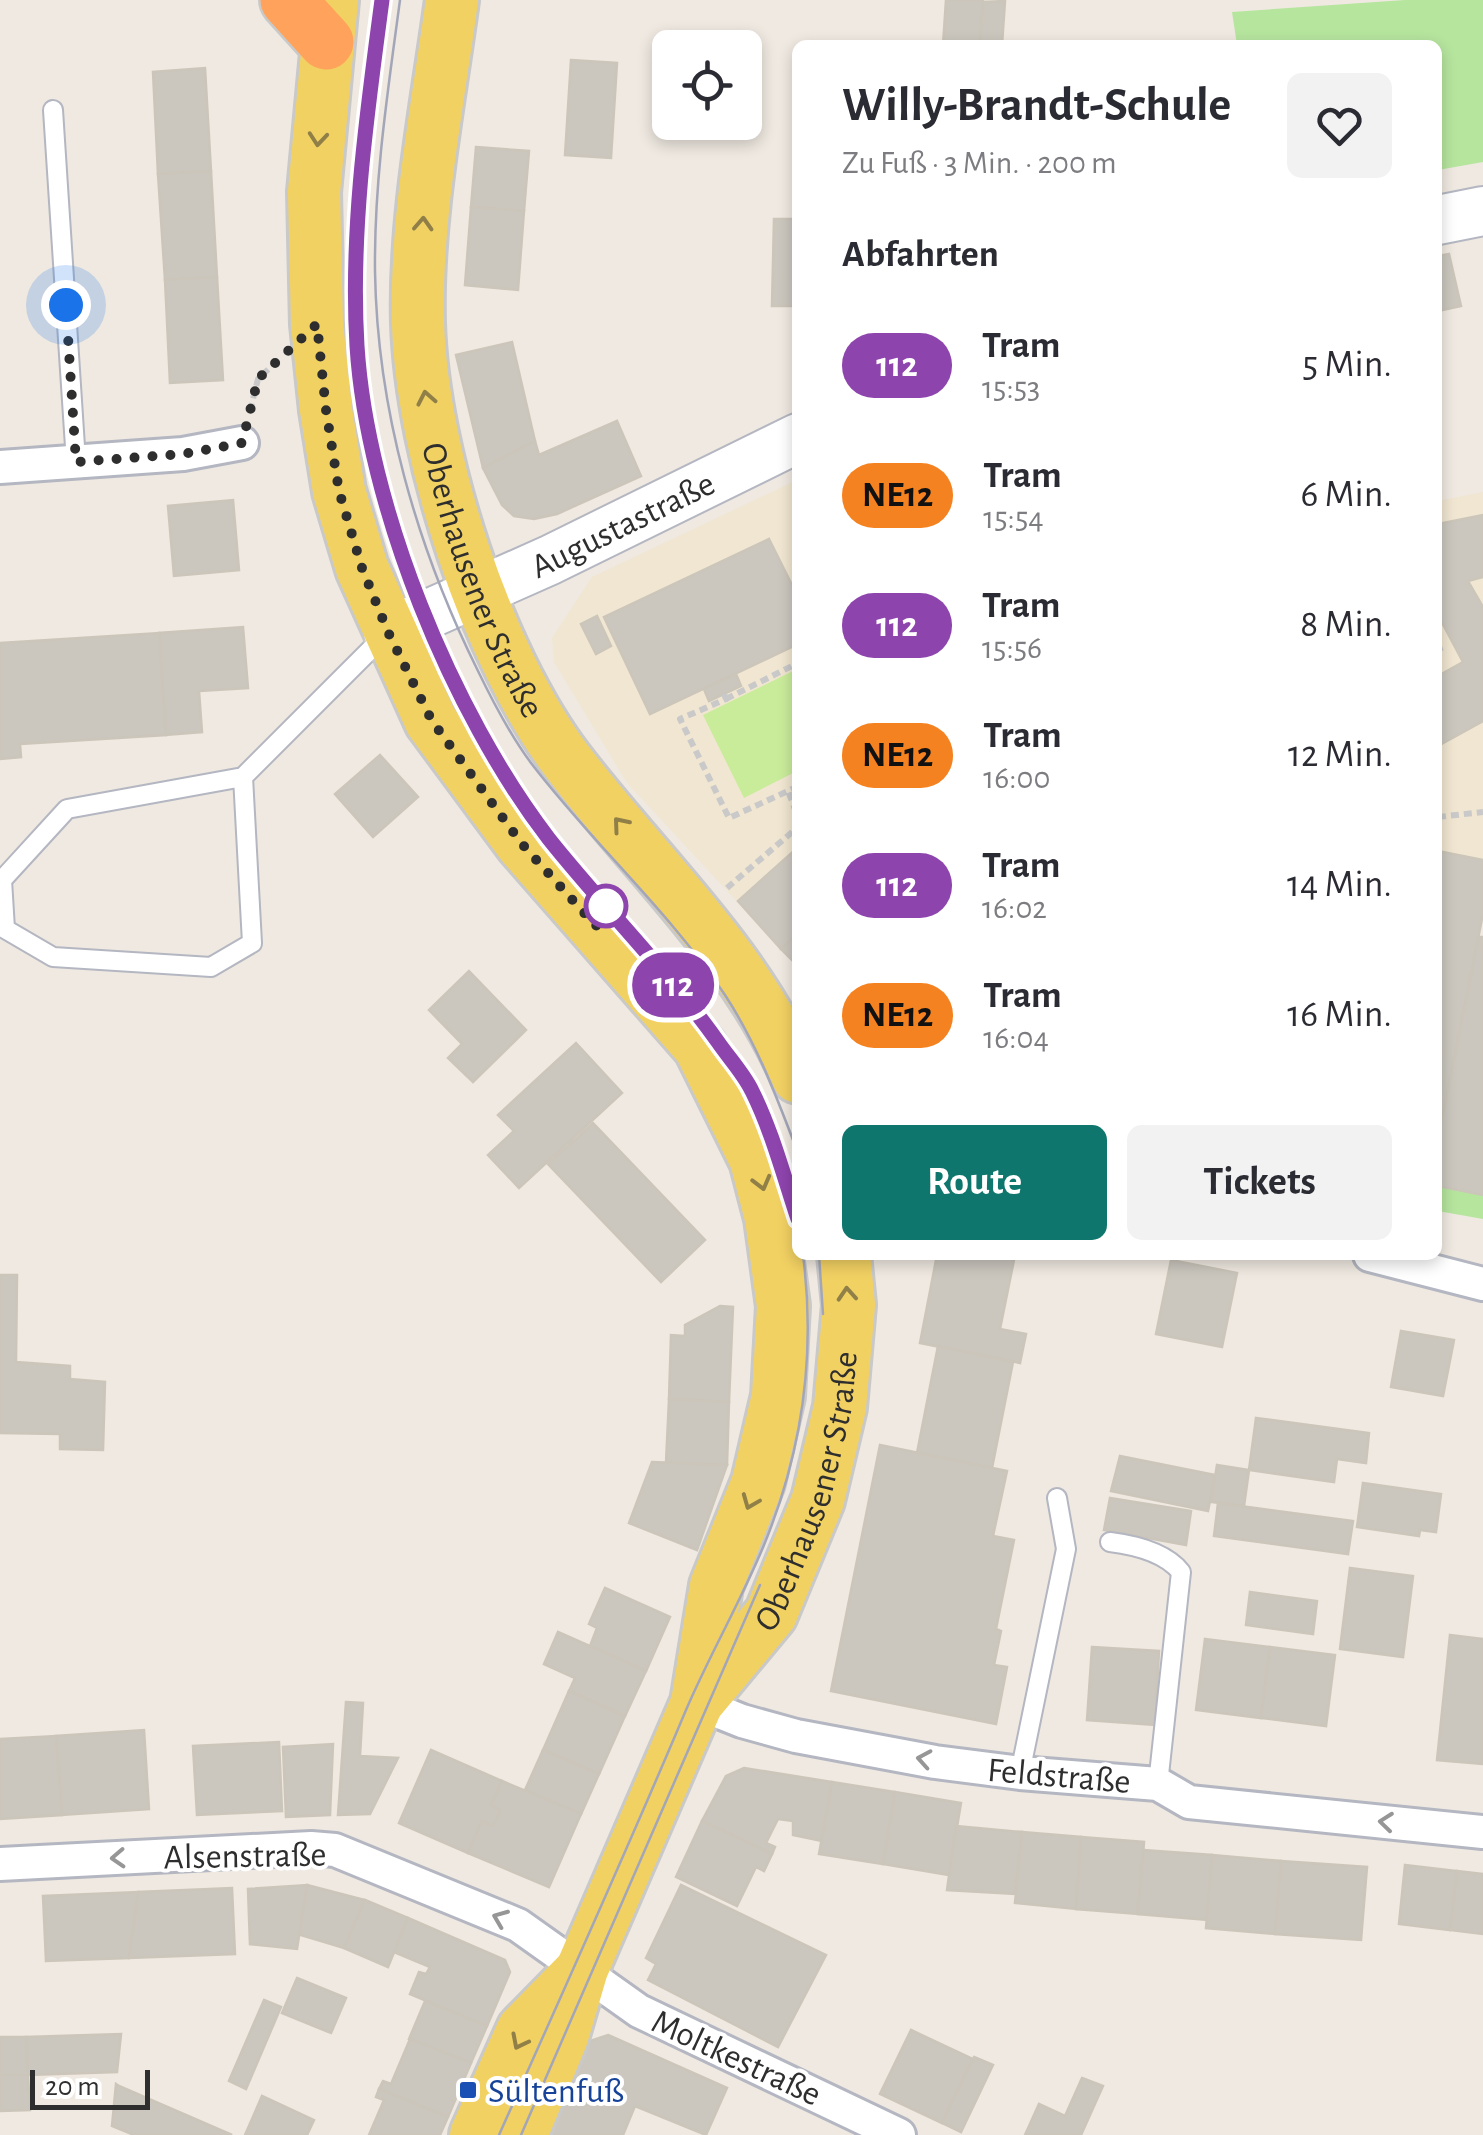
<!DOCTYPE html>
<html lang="de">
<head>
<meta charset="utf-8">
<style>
  :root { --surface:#fff; --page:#f2f2f3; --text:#2b2b33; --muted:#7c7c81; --accent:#0f766e }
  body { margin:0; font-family:"Alegreya Sans",sans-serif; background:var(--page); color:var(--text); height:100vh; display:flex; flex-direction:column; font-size:38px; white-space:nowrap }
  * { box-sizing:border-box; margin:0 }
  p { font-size:32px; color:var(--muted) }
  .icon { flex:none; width:55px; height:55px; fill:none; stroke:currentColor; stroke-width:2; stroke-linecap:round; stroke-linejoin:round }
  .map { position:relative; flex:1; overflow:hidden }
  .drawer { position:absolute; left:792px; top:40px; width:650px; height:1220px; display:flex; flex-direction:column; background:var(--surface); border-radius:15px; box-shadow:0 5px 15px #0003 }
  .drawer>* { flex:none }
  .badge { padding:0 20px; border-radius:32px; font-size:35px; line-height:65px }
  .buttons { position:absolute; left:652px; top:30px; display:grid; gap:20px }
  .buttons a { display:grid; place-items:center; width:110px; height:110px; border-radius:15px; background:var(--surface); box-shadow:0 5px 15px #0003; font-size:50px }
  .scale { position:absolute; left:30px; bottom:25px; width:120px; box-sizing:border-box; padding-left:10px; border:5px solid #2e2e2e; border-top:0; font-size:28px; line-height:35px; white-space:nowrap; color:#2e2e2e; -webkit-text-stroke:8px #fff; paint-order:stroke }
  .you { position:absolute; width:50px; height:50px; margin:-25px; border:8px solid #fff; border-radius:50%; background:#1a73e8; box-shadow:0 0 0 15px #1a73e833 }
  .map>.badge { position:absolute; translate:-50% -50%; box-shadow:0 0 0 5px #fff }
  h2 { padding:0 50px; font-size:38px; line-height:90px }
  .round { display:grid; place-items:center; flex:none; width:105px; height:105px; border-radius:15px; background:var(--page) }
  .headline { display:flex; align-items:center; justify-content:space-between; height:170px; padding:0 50px }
  h1 { font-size:48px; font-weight:600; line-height:75px }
  .cta { display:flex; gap:20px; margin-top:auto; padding:20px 50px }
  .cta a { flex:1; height:115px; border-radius:15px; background:var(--accent); color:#fff; font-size:40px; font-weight:600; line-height:115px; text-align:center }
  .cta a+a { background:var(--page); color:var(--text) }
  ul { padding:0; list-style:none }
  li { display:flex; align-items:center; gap:30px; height:130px; padding:0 50px }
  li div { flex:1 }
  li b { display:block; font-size:38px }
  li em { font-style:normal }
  li .badge { min-width:110px; font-weight:700; text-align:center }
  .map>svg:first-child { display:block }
  .education { fill:#f0e6d1 }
  .green { fill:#b6e59e }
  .pitch { fill:#c9ec9a }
  .building { fill:#cbc7bf; stroke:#cbc5ba; stroke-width:2.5 }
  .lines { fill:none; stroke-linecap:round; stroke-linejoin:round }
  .lane-casing { stroke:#b4b7c1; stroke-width:22 }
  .street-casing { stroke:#b4b7c1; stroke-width:38 }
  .secondary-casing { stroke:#b4b7c1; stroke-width:52 }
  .primary-casing { stroke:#c9c9c9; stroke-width:58 }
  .highway-casing { stroke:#c9c9c9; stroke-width:60 }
  .path { stroke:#c9c9c9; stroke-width:6; stroke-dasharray:8 5; stroke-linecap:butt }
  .lane { stroke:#fff; stroke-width:18 }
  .street { stroke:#fff; stroke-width:32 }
  .secondary { stroke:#fff; stroke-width:48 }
  .primary { stroke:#f2d163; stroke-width:52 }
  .highway { stroke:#ffa35c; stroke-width:55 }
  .tram { stroke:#a3a6b8; stroke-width:2.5 }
  .oneway { stroke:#908048 }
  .oneway2 { stroke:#969696 }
  .line-casing { stroke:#fff; stroke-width:22 }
  .line { stroke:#8e44ad; stroke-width:15 }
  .walk { stroke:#2e2e2e; stroke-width:10; stroke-dasharray:0 18 }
  .stop-dot { fill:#fff; stroke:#8e44ad; stroke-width:5 }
  .transit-dot { fill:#1a4fb4; stroke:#fff; stroke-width:4 }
  .labels { text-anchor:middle; stroke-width:8; stroke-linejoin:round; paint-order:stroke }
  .street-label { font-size:35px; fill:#2e2e2e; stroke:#fff }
  .transit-label { font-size:35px; fill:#164399; stroke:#fff; text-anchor:start }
</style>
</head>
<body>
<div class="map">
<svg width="1483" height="2135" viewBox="0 0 1483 2135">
  <rect width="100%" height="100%" fill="#efe9e1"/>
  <g class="education">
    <polygon points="797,480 797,966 627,783 554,662 552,638 592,577"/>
    <polygon points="1483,492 1483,914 1438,1136 1438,501"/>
  </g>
  <g class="green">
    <polygon points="1405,0 1483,0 1483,162 1438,170 1438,45 1237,45 1232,12"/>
    <polygon points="1438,1186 1483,1195 1483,1219 1438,1211"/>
  </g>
  <polygon class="pitch" points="797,669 797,771 744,798 703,715"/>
  <g class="building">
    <polygon points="946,0 983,0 980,45 943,45"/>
    <polygon points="1005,1 1002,45 980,45 983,2"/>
    <polygon points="571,60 617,63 611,158 565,155"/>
    <polygon points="205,68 211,171 158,174 153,72"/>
    <polygon points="476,147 529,151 524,211 471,207"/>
    <polygon points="211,171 217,277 165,280 158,174"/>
    <polygon points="471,207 524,211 518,290 465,285"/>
    <polygon points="774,219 798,219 798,306 772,306"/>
    <polygon points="1449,254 1461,306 1438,311 1438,256"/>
    <polygon points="217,277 223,380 170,383 165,280"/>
    <polygon points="512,342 535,441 483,468 456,355"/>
    <polygon points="617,421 641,476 557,514 534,519 514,516 502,505 483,468 535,441 539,455"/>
    <polygon points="233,500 239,570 174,576 168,506"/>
    <polygon points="1483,515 1483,577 1468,581 1483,607 1483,721 1438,746 1438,676 1463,662 1438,615 1438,524"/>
    <polygon points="769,539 798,597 798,644 650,714 604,617"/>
    <polygon points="597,616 611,646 596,654 581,624"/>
    <polygon points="243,627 248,688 199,691 202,732 166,735 159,633"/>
    <polygon points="159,633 166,735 20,744 21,757 0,759 0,643"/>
    <polygon points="736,674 741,686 709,701 704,689"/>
    <polygon points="380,755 418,797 373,837 335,794"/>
    <polygon points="795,850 798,934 781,949 738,901"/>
    <polygon points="1438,851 1483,860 1483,914 1438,1137"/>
    <polygon points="798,934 798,966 781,949"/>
    <polygon points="1479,937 1483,937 1483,1195 1438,1186 1438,1138"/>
    <polygon points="469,971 526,1030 473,1082 448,1058 462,1044 429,1010"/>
    <polygon points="576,1043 622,1093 519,1188 488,1155 514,1131 498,1115"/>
    <polygon points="593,1123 705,1240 661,1282 548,1164"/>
    <polygon points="937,1255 1015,1255 1000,1329 1026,1334 1020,1363 920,1343"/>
    <polygon points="1171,1260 1237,1273 1222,1347 1156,1334"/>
    <polygon points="0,1275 17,1275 16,1362 70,1366 70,1379 105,1382 103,1450 60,1449 60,1434 0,1433"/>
    <polygon points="720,1306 733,1307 729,1402 669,1399 671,1335 685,1336 685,1325"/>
    <polygon points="1401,1331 1454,1340 1443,1396 1391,1387"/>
    <polygon points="938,1346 1013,1362 992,1468 917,1453"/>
    <polygon points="669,1399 729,1402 727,1465 666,1463"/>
    <polygon points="1256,1418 1369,1433 1366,1463 1337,1459 1334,1482 1249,1470"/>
    <polygon points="880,1445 1007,1471 993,1536 1014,1540 996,1629 1001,1631 994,1665 1007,1667 996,1724 831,1691"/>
    <polygon points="1120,1456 1215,1475 1208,1511 1111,1491"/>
    <polygon points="652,1462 727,1465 697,1550 629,1523"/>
    <polygon points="1217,1465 1249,1470 1244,1506 1211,1502"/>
    <polygon points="1363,1483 1441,1494 1436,1532 1420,1530 1419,1536 1357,1527"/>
    <polygon points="1110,1498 1191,1511 1186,1545 1104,1530"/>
    <polygon points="1218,1503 1353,1521 1348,1554 1214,1536"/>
    <polygon points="1350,1568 1413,1576 1403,1657 1340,1649"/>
    <polygon points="605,1588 670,1617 646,1671 590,1646 597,1628 589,1624"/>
    <polygon points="1250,1592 1317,1601 1313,1634 1246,1625"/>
    <polygon points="558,1632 646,1671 625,1716 569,1691 575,1678 544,1664"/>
    <polygon points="1450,1635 1483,1639 1483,1764 1437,1760"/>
    <polygon points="1205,1639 1270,1647 1261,1718 1196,1710"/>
    <polygon points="1092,1647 1159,1651 1155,1725 1087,1720"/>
    <polygon points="1270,1647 1335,1655 1326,1726 1261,1718"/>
    <polygon points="569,1691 625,1716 599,1774 543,1750"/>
    <polygon points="346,1702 363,1703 360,1756 398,1758 370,1814 338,1815"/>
    <polygon points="144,1730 149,1809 62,1815 56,1736"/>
    <polygon points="56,1736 62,1815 0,1819 0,1739"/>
    <polygon points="279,1742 282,1811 197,1815 193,1746"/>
    <polygon points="333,1744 330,1815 286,1817 283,1747"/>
    <polygon points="431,1750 502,1781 491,1805 501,1810 493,1826 482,1821 468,1853 399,1823"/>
    <polygon points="543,1750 599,1774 581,1814 525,1790"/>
    <polygon points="744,1768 832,1782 822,1841 793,1835 793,1821 778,1819 766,1843 775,1847 772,1854 702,1821 726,1776"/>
    <polygon points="502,1781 581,1814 549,1887 468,1853 482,1821 493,1826 501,1810 491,1805"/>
    <polygon points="832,1782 895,1792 883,1864 819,1854"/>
    <polygon points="895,1792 961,1803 949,1875 883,1864"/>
    <polygon points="702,1821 772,1854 764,1871 756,1867 737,1906 676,1877"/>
    <polygon points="956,1826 1022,1832 1015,1894 947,1890"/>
    <polygon points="1022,1832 1081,1837 1076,1909 1015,1903"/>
    <polygon points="1081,1837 1144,1842 1138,1914 1076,1909"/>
    <polygon points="1143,1850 1212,1855 1207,1920 1138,1914"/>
    <polygon points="1212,1855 1281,1861 1275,1934 1206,1928"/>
    <polygon points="1281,1861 1367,1867 1361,1940 1275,1934"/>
    <polygon points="1405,1865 1457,1871 1450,1930 1399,1924"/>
    <polygon points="1457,1871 1483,1874 1483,1934 1450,1930"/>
    <polygon points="307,1885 365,1900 344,1948 297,1934"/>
    <polygon points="307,1885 297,1949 250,1944 248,1889"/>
    <polygon points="681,1885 826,1955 778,2047 648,1980 656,1964 646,1958"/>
    <polygon points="232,1888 235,1954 129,1958 138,1892"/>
    <polygon points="138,1892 129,1958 46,1961 43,1896"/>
    <polygon points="365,1900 408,1918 388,1967 344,1948"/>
    <polygon points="408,1918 505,1960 510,1972 487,2026 410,1994 419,1972 426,1974 430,1967 394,1952"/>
    <polygon points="297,1978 346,1998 331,2033 282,2013"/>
    <polygon points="264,2000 281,2007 246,2089 229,2081"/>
    <polygon points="425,2001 487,2026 471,2063 409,2039"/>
    <polygon points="911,2030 973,2059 942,2123 880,2094"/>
    <polygon points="121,2034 117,2072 28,2075 26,2037"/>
    <polygon points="608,2035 727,2088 706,2135 635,2106 623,2135 550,2135 590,2041"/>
    <polygon points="0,2037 26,2037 28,2075 0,2075"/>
    <polygon points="410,2039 471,2063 448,2117 379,2089 383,2081 391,2084"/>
    <polygon points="974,2057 993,2065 961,2132 942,2123"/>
    <polygon points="0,2075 28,2075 30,2110 0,2111"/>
    <polygon points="1082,2078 1103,2086 1081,2135 1025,2135 1039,2104 1065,2116"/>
    <polygon points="116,2084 119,2086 232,2135 134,2135 112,2126"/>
    <polygon points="379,2089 448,2117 440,2135 369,2135 384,2100 376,2097"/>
    <polygon points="262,2096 314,2120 307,2135 245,2135"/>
  </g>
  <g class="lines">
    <defs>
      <g id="lane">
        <polyline points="53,110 76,462"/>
        <polyline points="243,777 67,809 2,880 5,929 53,957 211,967 252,943 243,777 386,634"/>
        <path d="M 1110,1542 C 1134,1545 1165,1552 1181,1572 L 1158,1784"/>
        <polyline points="1020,1773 1066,1549 1057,1498"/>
      </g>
      <g id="street">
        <polyline points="0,467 183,454 242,443"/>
        <polyline points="1370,1255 1483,1284"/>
        <polyline points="697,1703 742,1721 796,1736 935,1762 1020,1773 1158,1784 1189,1802 1483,1832"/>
        <polyline points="0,1864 311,1848 335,1850 518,1925 639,2011 899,2135"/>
      </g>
      <g id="secondary">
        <polyline points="1438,220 1483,211"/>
        <path id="s1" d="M 388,632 L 550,560 L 798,438"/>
      </g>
      <g id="primary">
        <polyline points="332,0 314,192 317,324 326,410 339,491 362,568 431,721 522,844 700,1047 756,1160 771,1218 783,1306 778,1396 758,1482 716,1586 697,1703 582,1969 562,2037 521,2135"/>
        <path id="s2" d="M 452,0 C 438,104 415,218 418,323 C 422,456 486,654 567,761 C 646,865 746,954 798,1077"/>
        <path id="s3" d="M 697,1703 L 771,1614 L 818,1500 L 840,1407 L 849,1305 L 844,1255"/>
        <polyline points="476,2135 523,2030 578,1974"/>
      </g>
      <polyline id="highway" points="288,0 326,42"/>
    </defs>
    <use href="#lane" class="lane-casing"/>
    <use href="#street" class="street-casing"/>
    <use href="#secondary" class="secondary-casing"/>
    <use href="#primary" class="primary-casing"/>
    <use href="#highway" class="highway-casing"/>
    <g class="path">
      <polyline points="250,411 258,379 276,362"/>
      <polyline points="1438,644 1442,654"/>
      <polyline points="724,694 726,699 680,719 729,818 788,791"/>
      <polyline points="726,699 798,663"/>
      <polyline points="798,786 788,791 798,817"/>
      <polyline points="1438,817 1483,812"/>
      <polyline points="727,888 798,827"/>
    </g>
    <use href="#lane" class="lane"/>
    <use href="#street" class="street"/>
    <use href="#secondary" class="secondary"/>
    <use href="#primary" class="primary"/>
    <use href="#highway" class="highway"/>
    <g class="tram">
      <path d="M 382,0 C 367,110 349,237 357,348 C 370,513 448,705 548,836 C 601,907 666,969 717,1041 C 728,1057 743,1073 752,1090 C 772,1130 784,1177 798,1219"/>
      <path d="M 400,0 C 388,90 374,180 375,271 C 377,410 417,548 478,671 C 493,702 510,735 531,763 C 592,843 669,911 725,995 C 757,1044 777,1098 798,1153"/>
      <polyline points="819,1255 823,1314"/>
      <path d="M 499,2135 C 562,1994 626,1853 686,1710 C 710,1654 741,1601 764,1545 C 802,1452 816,1355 803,1255"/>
      <polyline points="521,2135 760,1585"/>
    </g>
  </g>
  <defs><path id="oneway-chevron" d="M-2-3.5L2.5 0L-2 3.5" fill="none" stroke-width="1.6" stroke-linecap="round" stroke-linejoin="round" transform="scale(2.5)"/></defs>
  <g class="oneway">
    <use href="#oneway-chevron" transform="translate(318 139) rotate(95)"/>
    <use href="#oneway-chevron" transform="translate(423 224) rotate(-87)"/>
    <use href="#oneway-chevron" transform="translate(426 398) rotate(-101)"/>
    <use href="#oneway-chevron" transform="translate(620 824) rotate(-130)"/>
    <use href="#oneway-chevron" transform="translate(762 1183) rotate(75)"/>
    <use href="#oneway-chevron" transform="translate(847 1294) rotate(-94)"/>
    <use href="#oneway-chevron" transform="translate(750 1502) rotate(112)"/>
    <use href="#oneway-chevron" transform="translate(519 2042) rotate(117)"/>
  </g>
  <g class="oneway2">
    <use href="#oneway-chevron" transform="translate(924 1759) rotate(-170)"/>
    <use href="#oneway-chevron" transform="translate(1386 1822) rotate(-174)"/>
    <use href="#oneway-chevron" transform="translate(118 1858) rotate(177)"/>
    <use href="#oneway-chevron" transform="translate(500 1918) rotate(-158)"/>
  </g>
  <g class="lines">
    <defs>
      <path id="line" d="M 382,0 C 367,113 350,231 357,346 C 367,505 452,713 549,839 C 604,908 667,970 718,1042 C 729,1058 744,1074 752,1091 C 772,1131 784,1177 798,1219"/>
    </defs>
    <use href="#line" class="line-casing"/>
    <use href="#line" class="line"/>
    <polyline class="walk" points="66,305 76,462 183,454 242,443 258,379 317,324 326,410 339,491 362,568 388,632 432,721 522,844 596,926 606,906"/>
  </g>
  <circle class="stop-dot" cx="606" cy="906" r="20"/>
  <rect class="transit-dot" x="458" y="2080" width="20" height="20" rx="5"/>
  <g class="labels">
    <g class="street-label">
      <text dy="12" stroke="none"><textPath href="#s1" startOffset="258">Augustastraße</textPath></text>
      <text dy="12" stroke="none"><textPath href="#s2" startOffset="592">Oberhausener Straße</textPath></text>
      <text dy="12" stroke="none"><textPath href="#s3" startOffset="245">Oberhausener Straße</textPath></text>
      <text transform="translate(1059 1775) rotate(5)" y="12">Feldstraße</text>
      <text transform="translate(245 1855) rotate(-1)" y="12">Alsenstraße</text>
      <text transform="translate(737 2057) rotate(25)" y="12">Moltkestraße</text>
    </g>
    <g class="transit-label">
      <text x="488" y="2102">Sültenfuß</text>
    </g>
  </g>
</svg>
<div class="buttons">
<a><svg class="icon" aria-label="locate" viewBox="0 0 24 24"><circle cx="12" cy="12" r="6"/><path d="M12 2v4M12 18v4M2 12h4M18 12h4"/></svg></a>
</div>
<div class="scale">20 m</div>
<div class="you" style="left:66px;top:305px"></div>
<b class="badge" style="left:673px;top:985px;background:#8e44ad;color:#fff">112</b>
<section class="drawer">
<div class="headline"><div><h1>Willy-Brandt-Schule</h1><p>Zu Fuß · 3 Min. · 200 m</p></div><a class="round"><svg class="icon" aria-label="heart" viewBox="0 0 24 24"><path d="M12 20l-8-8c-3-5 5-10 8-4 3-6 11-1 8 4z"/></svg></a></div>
<h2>Abfahrten</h2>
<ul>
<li><span class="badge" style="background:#8e44ad;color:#fff">112</span><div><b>Tram</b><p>15:53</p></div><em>5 Min.</em></li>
<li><span class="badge" style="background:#f58220;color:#111">NE12</span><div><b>Tram</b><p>15:54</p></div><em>6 Min.</em></li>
<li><span class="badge" style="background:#8e44ad;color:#fff">112</span><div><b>Tram</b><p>15:56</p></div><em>8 Min.</em></li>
<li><span class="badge" style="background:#f58220;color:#111">NE12</span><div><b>Tram</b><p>16:00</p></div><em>12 Min.</em></li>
<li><span class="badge" style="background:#8e44ad;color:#fff">112</span><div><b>Tram</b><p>16:02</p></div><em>14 Min.</em></li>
<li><span class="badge" style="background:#f58220;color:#111">NE12</span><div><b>Tram</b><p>16:04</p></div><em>16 Min.</em></li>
</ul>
<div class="cta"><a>Route</a><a>Tickets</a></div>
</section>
</div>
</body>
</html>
